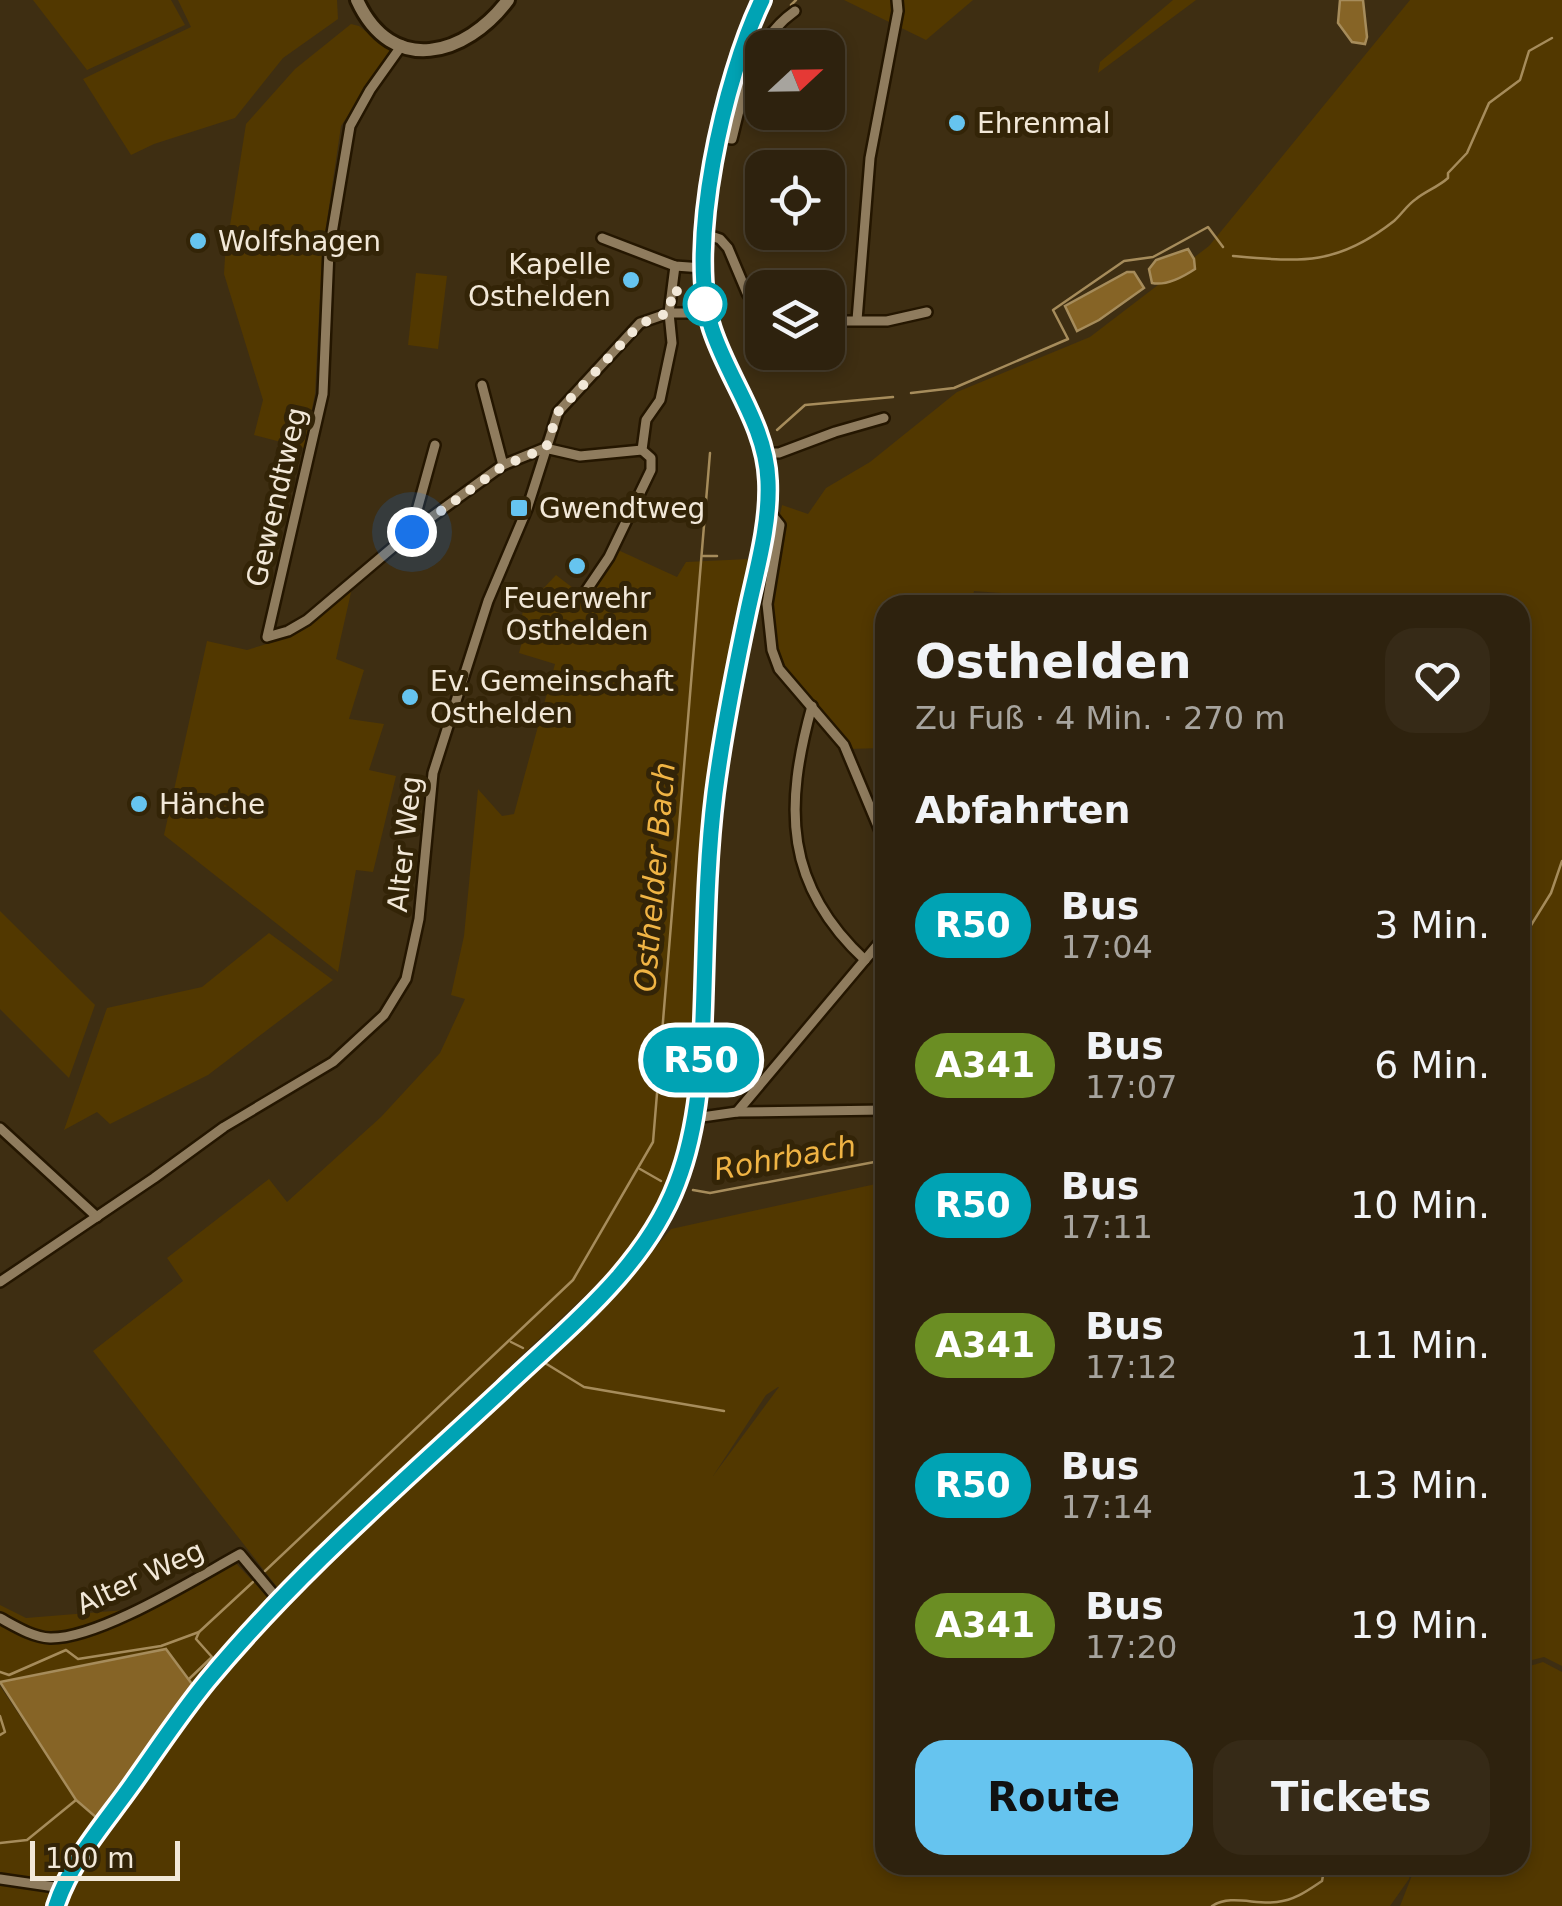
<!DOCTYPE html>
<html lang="de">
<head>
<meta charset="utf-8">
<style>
  :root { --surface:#2e220e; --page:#362a17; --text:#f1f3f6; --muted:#a7a49e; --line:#493f2e; --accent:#66c4ef }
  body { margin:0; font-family:"DejaVu Sans",sans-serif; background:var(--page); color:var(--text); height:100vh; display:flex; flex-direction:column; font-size:38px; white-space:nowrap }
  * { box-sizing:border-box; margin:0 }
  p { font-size:32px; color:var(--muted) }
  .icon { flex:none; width:55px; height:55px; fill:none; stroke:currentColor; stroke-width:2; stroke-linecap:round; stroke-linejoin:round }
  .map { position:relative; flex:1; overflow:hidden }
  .drawer { position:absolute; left:875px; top:595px; width:655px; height:1280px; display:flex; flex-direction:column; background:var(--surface); border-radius:30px; box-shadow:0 5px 15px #0003,0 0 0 2px var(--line) }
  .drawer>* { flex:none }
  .badge { padding:0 20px; border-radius:32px; font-size:35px; line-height:65px }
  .needle { width:65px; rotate:68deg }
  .fabs { position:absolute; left:745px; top:30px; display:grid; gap:20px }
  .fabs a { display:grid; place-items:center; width:100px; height:100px; border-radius:20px; background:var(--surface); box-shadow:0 5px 15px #0003,0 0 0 2px var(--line); font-size:50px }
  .scale { position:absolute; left:30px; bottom:25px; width:150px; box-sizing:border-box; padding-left:10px; border:5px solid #f2e8d8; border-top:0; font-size:28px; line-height:35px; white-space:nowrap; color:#f2e8d8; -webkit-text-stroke:8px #332407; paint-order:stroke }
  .you { position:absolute; width:50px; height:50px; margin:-25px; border:8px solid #fff; border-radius:50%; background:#1a73e8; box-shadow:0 0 0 15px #1a73e833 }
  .map>.badge { position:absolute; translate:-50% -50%; box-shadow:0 0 0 5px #fff }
  h2 { padding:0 40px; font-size:38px; line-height:90px }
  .round { display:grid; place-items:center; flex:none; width:105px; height:105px; border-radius:30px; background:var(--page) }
  .headline { display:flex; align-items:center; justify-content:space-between; height:170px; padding:0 40px }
  h1 { font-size:48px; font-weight:600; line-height:75px }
  .button { display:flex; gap:20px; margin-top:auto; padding:20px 40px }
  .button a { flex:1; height:115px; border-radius:30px; background:var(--accent); color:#111; font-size:40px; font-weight:600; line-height:115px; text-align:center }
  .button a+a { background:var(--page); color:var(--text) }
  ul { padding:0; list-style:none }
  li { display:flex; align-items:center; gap:30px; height:140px; padding:0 40px }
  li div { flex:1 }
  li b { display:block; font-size:38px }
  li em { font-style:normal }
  li .badge { min-width:110px; font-weight:700; text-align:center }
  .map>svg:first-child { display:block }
  .green { fill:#523800; fill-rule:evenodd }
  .water { fill:#866426; stroke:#a68c5b; stroke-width:2.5 }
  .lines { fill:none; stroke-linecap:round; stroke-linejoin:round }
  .stream { stroke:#a68c5b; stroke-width:2.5 }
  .minor-casing { stroke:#241600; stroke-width:14 }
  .secondary-casing { stroke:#241600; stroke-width:18 }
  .minor { stroke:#8f7c5e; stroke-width:9 }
  .secondary { stroke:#8f7c5e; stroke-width:12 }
  .line-casing { stroke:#fff; stroke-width:22 }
  .line { stroke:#00a3b4; stroke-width:15 }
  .walk { stroke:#f2e8d8; stroke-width:10; stroke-dasharray:0 18 }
  .poi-dot { fill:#66c4ef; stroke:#332407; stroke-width:4 }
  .stop-dot { fill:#fff; stroke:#00a3b4; stroke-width:5 }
  .labels { text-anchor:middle; stroke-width:10; stroke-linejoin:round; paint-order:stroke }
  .poi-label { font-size:28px; fill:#f2e8d8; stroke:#332407; text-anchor:start }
  .street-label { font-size:28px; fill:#f2e8d8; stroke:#332407 }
  .water-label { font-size:30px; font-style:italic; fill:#f0b444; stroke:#332407 }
</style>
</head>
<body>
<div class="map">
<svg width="1562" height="1906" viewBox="0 0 1562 1906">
  <rect width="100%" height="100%" fill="#3e2e12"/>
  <g class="green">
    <polygon points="33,0 171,0 185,25 87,70"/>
    <polygon points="178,0 337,0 338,19 283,58 235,118 154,144 131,155 83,79 191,27"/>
    <polygon points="844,0 973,0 926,40"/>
    <polygon points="1173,0 1196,0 1098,73 1100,62"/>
    <polygon points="1410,0 1562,0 1562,1666 1544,1657 1520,1663 1520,605 1167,605 974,591 971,605 885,605 885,748 846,749 776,669 762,601 742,602 721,696 700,885 718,889 717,915 700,914 694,1064 682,1151 666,1190 632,1247 589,1292 277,1587 93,1351 183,1281 167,1258 269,1179 287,1202 381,1117 440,1053 465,999 451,995 464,936 478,789 502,816 514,814 555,664 519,653 528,619 522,616 523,610 556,575 586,598 618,550 677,577 686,562 771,558 782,505 808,514 826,488 870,462 957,392 1090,337 1209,246"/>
    <polygon points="351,24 359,26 391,51 341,126 322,254 315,394 304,448 254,435 263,400 224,274 225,257 246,124 295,69"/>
    <polygon points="416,273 447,276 438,349 408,345"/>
    <polygon points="352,588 336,659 364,670 349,719 384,724 369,770 396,776 373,872 356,870 338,972 164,835 207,641 247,650 293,636"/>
    <polygon points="0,911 95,1005 69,1078 0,1009"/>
    <polygon points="269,933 333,980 208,1075 110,1124 97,1112 64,1130 107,1008 202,987"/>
    <path d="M 885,1182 L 885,1865 L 1412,1865 L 1409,1879 L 1390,1906 L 0,1906 L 0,1686 L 76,1800 L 192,1683 L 166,1649 L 0,1682 L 0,1605 L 26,1618 L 125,1610 L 229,1556 L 282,1612 L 404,1487 L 628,1280 L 671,1229 ZM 778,1387 L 779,1387 L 713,1476 L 766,1395 Z"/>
    <polygon points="1543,1662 1562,1672 1562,1906 1400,1906 1416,1865 1520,1865 1520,1669"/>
  </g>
  <g class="water">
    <polygon points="1340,0 1363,0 1367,37 1365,44 1352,42 1338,23"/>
    <path d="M 1188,249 L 1194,259 L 1195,269 C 1183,277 1166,286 1152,283 L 1149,269 L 1156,260 Z"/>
    <polygon points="1127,272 1134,272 1144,288 1099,320 1077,331 1065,306"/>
    <polygon points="166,1649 192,1684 98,1819 76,1800 0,1682"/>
  </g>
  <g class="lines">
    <g class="stream">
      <polyline points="791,5 796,0"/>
      <path d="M 1233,256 C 1301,262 1337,266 1394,221 C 1402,214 1407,205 1416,199 C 1426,191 1438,187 1448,178 L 1448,173 L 1467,153 L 1489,103 L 1520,80 L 1529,51 L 1552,38"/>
      <polyline points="911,393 954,388 1068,339 1053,310 1124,261 1153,257 1208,227 1223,247"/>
      <polyline points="777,430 805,405 893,397"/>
      <polyline points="703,556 717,556"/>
      <polyline points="1520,943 1551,893 1562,861"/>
      <polyline points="640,1169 661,1181"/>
      <polyline points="693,1190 710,1193 885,1160"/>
      <polyline points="511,1342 523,1348"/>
      <polyline points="545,1363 584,1387 724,1411"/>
      <polyline points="265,1571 573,1280 653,1142 710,453"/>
      <polyline points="0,1672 9,1675 66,1650 78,1659 161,1646 199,1632"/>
      <polyline points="189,1679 212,1657 196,1639 199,1632 253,1582"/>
      <polyline points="0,1716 5,1732 0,1735"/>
      <polyline points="0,1843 27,1840 76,1800"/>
      <path d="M 1212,1906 C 1231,1894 1255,1905 1277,1902 C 1295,1900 1307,1891 1322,1881 L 1325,1865"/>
    </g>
    <defs>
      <g id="minor">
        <polyline points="402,45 370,90 350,126 329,251 323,394 267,637 288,631 307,620 411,532 503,465 545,448 580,456 642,450"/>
        <path d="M 717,137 L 732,139 C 744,91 752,41 795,11"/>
        <polyline points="705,234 720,239 728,248 747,293 762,317"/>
        <polyline points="602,238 675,266 703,268"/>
        <polyline points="857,320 870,158 898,11 897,0"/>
        <polyline points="828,321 887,321 927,312"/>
        <polyline points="482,385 503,465"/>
        <polyline points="765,453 779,453 835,432 884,418"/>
        <polyline points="768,510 780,525 767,604 772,650 779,669 844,745 885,843"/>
        <polyline points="411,532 435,445"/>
        <polyline points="586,591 609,557 651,470 651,458 642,450 646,420 660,400 672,343 669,313 675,266"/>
        <path d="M 812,706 C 784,807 784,885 865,960"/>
        <polyline points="737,1112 885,936"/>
        <polyline points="695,1118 737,1112 885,1110"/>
        <polyline points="0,1128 97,1217"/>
        <polyline points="0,1282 154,1178 224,1127 333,1062 384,1015 406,979 419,919 433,773 488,601 527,509 558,412 640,323 669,313 706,313"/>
        <path d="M 0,1618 C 15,1626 32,1637 50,1638 C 99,1639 196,1578 240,1554 L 280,1602"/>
        <polyline points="0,1879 62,1888"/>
      </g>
      <g id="secondary">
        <path d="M 357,0 C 392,77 466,56 508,0"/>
        <path d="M 56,1906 C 70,1862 104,1824 131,1786 C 156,1751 180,1714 208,1680 C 297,1575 402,1483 502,1389 C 567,1328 645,1268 677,1183 C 701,1121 702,1054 704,989 C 706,924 707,858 715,793 C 723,731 735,671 748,610 C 757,569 770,524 768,481 C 766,421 724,375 708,319 C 686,242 727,71 762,0"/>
      </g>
    </defs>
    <use href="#minor" class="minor-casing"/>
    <use href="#secondary" class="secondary-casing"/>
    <use href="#minor" class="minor"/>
    <use href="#secondary" class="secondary"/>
  </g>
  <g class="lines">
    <defs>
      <path id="line" d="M 56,1906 C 70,1862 104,1824 131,1786 C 156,1751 180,1714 208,1680 C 296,1574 402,1483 503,1389 C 567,1328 645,1268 677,1183 C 701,1121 702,1054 704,989 C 706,924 707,858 715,793 C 723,731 735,671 748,610 C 757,568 770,524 768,481 C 766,425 729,381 712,329 C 685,248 725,76 762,0"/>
    </defs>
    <use href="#line" class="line-casing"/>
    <use href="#line" class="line"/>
    <polyline class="walk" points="412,532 503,466 546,448 558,412 640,324 670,312 672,289 705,304"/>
  </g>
  <g class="poi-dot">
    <circle cx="957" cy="123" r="10"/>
    <circle cx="198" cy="241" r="10"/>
    <circle cx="631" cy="280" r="10"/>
    <rect x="509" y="498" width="20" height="20" rx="5"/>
    <circle cx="577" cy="566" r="10"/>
    <circle cx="410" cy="697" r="10"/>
    <circle cx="139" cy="804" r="10"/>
  </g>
  <circle class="stop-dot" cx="705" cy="304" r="20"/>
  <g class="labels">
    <g class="poi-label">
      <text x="977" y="133">Ehrenmal</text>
      <text x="218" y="251">Wolfshagen</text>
      <text x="611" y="274" text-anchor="end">Kapelle<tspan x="611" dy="32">Osthelden</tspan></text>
      <text x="539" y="518">Gwendtweg</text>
      <text x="577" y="608" text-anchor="middle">Feuerwehr<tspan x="577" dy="32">Osthelden</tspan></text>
      <text x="430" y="691">Ev. Gemeinschaft<tspan x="430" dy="32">Osthelden</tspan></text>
      <text x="159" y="814">Hänche</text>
    </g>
    <g class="street-label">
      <text transform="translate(276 497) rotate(-77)" y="10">Gewendtweg</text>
      <text transform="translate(404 844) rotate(-84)" y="10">Alter Weg</text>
      <text transform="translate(140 1577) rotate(-25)" y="10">Alter Weg</text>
    </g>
    <g class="water-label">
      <text transform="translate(655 877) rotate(-85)" y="10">Osthelder Bach</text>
      <text transform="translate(785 1158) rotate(-10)" y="10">Rohrbach</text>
    </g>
  </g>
</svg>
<div class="fabs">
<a><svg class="needle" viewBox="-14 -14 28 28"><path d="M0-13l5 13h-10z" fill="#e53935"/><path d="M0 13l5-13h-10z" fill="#a7a49e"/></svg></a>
<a><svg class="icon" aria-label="locate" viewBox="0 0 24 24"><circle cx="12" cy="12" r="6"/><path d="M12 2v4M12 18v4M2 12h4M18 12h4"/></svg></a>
<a><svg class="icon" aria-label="layers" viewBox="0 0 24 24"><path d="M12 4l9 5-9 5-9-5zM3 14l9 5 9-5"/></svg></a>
</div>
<div class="scale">100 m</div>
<div class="you" style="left:412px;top:532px"></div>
<b class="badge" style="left:701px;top:1060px;background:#00a3b4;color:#fff">R50</b>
<section class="drawer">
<div class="headline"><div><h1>Osthelden</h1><p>Zu Fuß · 4 Min. · 270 m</p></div><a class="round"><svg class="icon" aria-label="heart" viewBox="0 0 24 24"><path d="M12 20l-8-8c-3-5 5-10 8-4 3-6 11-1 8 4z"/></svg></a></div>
<h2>Abfahrten</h2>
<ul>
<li><span class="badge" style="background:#00a3b4;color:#fff">R50</span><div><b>Bus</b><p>17:04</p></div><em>3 Min.</em></li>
<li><span class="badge" style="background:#6b8e23;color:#fff">A341</span><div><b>Bus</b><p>17:07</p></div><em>6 Min.</em></li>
<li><span class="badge" style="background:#00a3b4;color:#fff">R50</span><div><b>Bus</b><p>17:11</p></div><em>10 Min.</em></li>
<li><span class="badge" style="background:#6b8e23;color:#fff">A341</span><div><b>Bus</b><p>17:12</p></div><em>11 Min.</em></li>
<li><span class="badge" style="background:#00a3b4;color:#fff">R50</span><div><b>Bus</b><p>17:14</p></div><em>13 Min.</em></li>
<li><span class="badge" style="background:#6b8e23;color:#fff">A341</span><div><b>Bus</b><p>17:20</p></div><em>19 Min.</em></li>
</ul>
<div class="button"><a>Route</a><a>Tickets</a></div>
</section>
</div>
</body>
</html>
